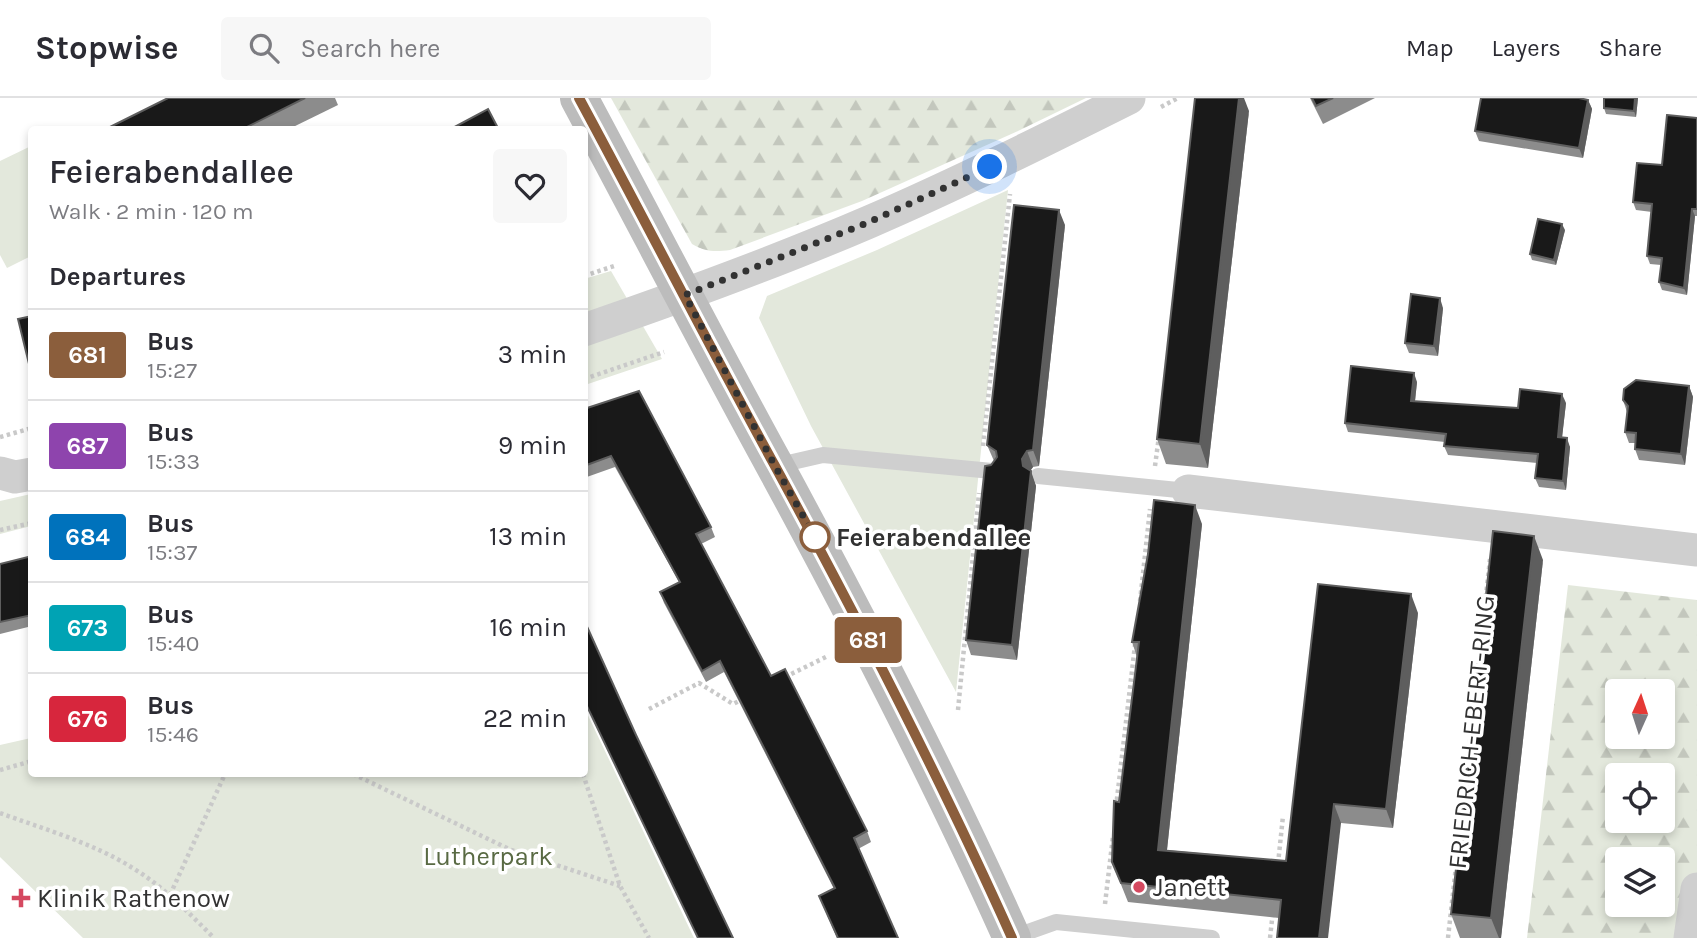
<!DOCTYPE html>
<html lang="en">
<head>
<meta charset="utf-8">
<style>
  :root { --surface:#fff; --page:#f7f7f7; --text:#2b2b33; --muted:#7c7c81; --line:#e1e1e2 }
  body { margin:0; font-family:Karla,sans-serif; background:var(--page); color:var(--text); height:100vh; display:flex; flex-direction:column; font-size:26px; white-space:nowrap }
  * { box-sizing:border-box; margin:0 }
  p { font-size:23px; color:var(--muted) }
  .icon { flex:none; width:38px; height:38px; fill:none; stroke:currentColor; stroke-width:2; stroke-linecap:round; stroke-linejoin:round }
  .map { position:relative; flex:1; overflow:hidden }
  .drawer { position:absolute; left:28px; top:28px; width:560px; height:651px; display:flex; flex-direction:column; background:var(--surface); border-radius:7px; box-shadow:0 4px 10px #0003 }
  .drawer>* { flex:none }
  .badge { padding:0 14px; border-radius:5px; font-size:24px; line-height:46px }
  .needle { width:46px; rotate:3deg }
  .buttons { position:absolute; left:1605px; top:581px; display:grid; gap:14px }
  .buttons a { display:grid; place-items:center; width:70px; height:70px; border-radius:7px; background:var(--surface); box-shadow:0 4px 10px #0003; font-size:35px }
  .you { position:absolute; width:35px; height:35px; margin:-18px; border:5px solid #fff; border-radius:50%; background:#1a73e8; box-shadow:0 0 0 10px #1a73e833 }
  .map>.badge { position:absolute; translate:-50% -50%; box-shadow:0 0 0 4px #fff }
  h2 { padding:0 21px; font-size:26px; line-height:63px }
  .round { display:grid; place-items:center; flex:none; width:74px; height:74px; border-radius:7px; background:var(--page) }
  .head { display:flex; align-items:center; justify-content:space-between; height:119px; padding:0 21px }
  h1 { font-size:33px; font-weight:600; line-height:52px }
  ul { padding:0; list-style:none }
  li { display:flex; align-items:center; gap:21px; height:91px; padding:0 21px; border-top:2px solid var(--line) }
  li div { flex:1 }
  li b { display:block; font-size:26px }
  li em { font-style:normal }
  li .badge { min-width:77px; font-weight:700; text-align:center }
  header { display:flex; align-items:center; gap:42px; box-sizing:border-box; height:98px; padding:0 35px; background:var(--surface); border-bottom:2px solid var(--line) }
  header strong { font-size:33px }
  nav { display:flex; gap:38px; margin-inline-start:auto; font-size:24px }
  .search { width:490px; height:63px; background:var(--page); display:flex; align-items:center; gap:18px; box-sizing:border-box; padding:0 24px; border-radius:7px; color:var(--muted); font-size:26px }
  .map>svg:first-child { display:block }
  .green { fill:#e3e8dc }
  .forest { fill:url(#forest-firs); fill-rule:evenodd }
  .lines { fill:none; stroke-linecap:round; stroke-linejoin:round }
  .path { stroke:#c9c9c9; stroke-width:4.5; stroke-dasharray:3.5 3.5; stroke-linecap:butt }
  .service { stroke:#cfcfcf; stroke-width:16 }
  .minor { stroke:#cfcfcf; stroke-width:33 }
  .secondary { stroke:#bcbcbc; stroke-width:38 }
  .wall { fill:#8c8c8c }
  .shaded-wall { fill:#5e5e5e }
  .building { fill:#191919; stroke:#5e5e5e; stroke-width:2 }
  .line-casing { stroke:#fff; stroke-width:16 }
  .line { stroke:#8b5e3c; stroke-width:10 }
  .walk { stroke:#323232; stroke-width:7; stroke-dasharray:0 12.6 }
  .stop-dot { fill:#fff; stroke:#8b5e3c; stroke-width:3.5 }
  .poi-dot { fill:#d54960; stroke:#fff; stroke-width:2.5 }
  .labels { text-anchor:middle; stroke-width:7; stroke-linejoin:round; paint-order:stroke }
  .stop-label { font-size:26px; font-weight:bold; fill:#323232; stroke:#fff; text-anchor:start }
  .street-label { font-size:26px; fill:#323232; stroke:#fff }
  .park-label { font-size:26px; fill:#596a43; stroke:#fff }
  .poi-label { font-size:26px; fill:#323232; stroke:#fff; text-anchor:start }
</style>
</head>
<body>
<header>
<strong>Stopwise</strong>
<div class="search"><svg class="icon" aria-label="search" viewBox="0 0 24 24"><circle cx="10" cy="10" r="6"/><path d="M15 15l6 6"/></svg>Search here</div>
<nav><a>Map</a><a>Layers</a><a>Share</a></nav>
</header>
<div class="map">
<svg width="1697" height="840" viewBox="0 0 1697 840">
  <defs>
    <pattern id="forest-firs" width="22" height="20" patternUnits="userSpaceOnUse" patternTransform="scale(1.75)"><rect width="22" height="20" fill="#e3e8dc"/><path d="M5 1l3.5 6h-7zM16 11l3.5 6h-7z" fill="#c3c7bd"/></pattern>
  </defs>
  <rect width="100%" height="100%" fill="#fff"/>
  <g class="green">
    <polygon points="31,48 31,158 7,170 0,157 0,63"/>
    <polygon points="1008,92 956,594 811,328 759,220 767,198 877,152"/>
    <polygon points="611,173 662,261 585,287 584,181"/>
    <polygon points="31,396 31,428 0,436 0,403"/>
    <polygon points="585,611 694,840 83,840 0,759 0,647 31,640 32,676 584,676"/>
  </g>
  <g class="forest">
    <path d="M 611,0 L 1086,0 L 1018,33 L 862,103 L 730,152 C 715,154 705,154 692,146 Z"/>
    <path d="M 1568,487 L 1697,502 L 1697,840 L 1527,840 ZM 1617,593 L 1662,593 L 1662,639 L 1617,639 ZM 1617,677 L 1662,677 L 1662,723 L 1617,723 ZM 1617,761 L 1662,761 L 1662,807 L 1617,807 Z"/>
  </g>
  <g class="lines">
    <g class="path">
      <polyline points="1161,9 1178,0"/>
      <polyline points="584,178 614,168"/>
      <polyline points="584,281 664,254"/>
      <polyline points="0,339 32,330"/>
      <polyline points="983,348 1010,96"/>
      <polyline points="1155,368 1159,338"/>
      <polyline points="0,432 32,425"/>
      <polyline points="1140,503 1150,411"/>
      <polyline points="785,579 828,558"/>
      <polyline points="649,611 699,585 733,606 743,601"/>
      <polyline points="958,612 979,395"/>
      <polyline points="0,672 32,663"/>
      <polyline points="353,676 511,752 620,788"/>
      <polyline points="583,676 620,788 649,840"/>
      <polyline points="1116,709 1135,547"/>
      <path d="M 0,715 C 41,730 95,746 131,769 C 163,788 188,814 214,840"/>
      <polyline points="1278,766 1283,718"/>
      <polyline points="170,797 225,676"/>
      <polyline points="1105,806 1113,738"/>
      <polyline points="1270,840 1273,813"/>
      <polyline points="1448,840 1490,461"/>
    </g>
    <g class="service">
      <polyline points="775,368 823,357 992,373"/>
      <polyline points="1038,378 1188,393"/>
      <polyline points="1011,840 1056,824 1212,840"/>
    </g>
    <g class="minor">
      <path d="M 584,232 C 680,199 776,164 869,124 C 957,86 1043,43 1129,0"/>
      <polyline points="0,375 15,379 32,376"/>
      <polyline points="1188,393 1697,452"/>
      <polyline points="1690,840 1697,791"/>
    </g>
    <path class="secondary" d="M 579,0 C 645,123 708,246 775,368 C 859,523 940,679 1012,840"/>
  </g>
  <g class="wall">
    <polygon points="168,0 335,0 338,7 287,32 104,32"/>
    <polygon points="1310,0 1375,0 1323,26"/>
    <polygon points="1604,0 1638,0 1636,19 1606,16 1604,10"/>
    <polygon points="1588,2 1592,11 1583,60 1479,43 1475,33"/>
    <polygon points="1249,13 1208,370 1166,366 1157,341"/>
    <polygon points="1697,20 1697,118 1695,118 1687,197 1662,192 1659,184 1661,167 1650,166 1647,158 1652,114 1636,112 1633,104 1662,67"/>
    <polygon points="1065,127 1039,368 1033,369 1030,373 1036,388 1017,562 971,557 966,542 991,367 994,363 987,347"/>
    <polygon points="1565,132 1556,167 1532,162 1530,156"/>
    <polygon points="1443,210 1438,258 1409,255 1405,245"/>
    <polygon points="1417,284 1415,303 1518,310 1566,305 1562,340 1570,349 1566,392 1539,389 1535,380 1537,365 1448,357 1444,348 1445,344 1348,334 1345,325"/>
    <polygon points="1689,288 1693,299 1685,367 1639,362 1635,351 1636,345 1629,345 1625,334 1627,314 1623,302"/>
    <polygon points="584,311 711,429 715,439 701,446 771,578 867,733 871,744 858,751 898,840 837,840 819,798 834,791 724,574 706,584 664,505 660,494 679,484 615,369 584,380"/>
    <polygon points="1202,426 1167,752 1286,763 1418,515 1393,730 1341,725 1279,820 1128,804 1112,764 1137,559 1132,544"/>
    <polygon points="32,458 32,528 0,536 0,466"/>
    <polygon points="1543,462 1501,840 1460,840 1451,816"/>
  </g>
  <g class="shaded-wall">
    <polygon points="1239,0 1244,0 1249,13 1208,370 1200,346"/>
    <polygon points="1635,0 1638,0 1636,19 1634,13"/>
    <polygon points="1588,2 1592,11 1583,60 1579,50"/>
    <polygon points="1692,111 1695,118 1687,197 1684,190"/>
    <polygon points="1059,112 1065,127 1039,368 1033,352"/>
    <polygon points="1562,126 1565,132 1556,167 1554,162"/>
    <polygon points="1440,200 1443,210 1438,258 1434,248"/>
    <polygon points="1414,275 1417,284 1414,312 1411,303"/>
    <polygon points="1689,288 1693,299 1685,367 1681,356"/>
    <polygon points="1562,296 1566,305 1561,348 1558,339"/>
    <polygon points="1567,340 1570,349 1566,392 1563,383"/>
    <polygon points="1027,353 1033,369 1028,376 1023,368 1022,361"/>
    <polygon points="1031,373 1036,388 1017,562 1012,547"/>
    <polygon points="1195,407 1202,426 1165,770 1158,752"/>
    <polygon points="1534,438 1543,462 1501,840 1499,840 1491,820"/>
    <polygon points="1411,496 1418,515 1393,730 1386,711"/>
    <polygon points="1334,706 1341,725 1328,840 1319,840"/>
  </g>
  <g class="building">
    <polygon points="168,0 305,0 241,32 104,32"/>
    <polygon points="1195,0 1239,0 1200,346 1157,341"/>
    <polygon points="1312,0 1333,0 1316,8"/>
    <polygon points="1481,0 1579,0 1588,2 1579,50 1475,33"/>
    <polygon points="1604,0 1635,0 1634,13 1604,10"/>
    <polygon points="488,11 499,32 449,32"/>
    <polygon points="1667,17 1697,20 1697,111 1692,111 1684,190 1659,184 1662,160 1647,158 1652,106 1633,104 1637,65 1662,67"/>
    <polygon points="1014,107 1059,112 1033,352 1027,353 1022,361 1023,368 1031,373 1012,547 966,542 985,368 991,367 997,359 996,353 987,347"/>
    <polygon points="1538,121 1562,126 1554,162 1530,156"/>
    <polygon points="1411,196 1440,200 1434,248 1405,245"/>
    <polygon points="32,218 32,274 31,274 18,221"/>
    <polygon points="1351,268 1414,275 1411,303 1518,310 1520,291 1562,296 1558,339 1567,340 1563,383 1535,380 1538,356 1444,348 1446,336 1345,325"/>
    <polygon points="1636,282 1689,288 1681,356 1635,351 1636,335 1625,334 1628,308 1623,302 1624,291"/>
    <polygon points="639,293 711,429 696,436 771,578 785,571 867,733 854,740 898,840 838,840 819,798 835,790 720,563 702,573 660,494 680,484 611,358 584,368 584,311"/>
    <polygon points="1154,402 1195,407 1158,752 1286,763 1318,486 1411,496 1386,711 1334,706 1319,840 1277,840 1281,802 1121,785 1112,764 1114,703 1119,704 1139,544 1132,544 1148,456"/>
    <polygon points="1493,433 1534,438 1491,820 1451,816"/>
    <polygon points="32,458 32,517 0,524 0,466"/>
    <polygon points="584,522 636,637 733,840 698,840 584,602"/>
  </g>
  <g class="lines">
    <defs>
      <path id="line" d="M 579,0 C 645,122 708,246 775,368 C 859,523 940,679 1012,840"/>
    </defs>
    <use href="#line" class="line-casing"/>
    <use href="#line" class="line"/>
    <polyline class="walk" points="815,439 775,368 685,197 867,125 990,69"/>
  </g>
  <circle class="stop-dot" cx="815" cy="439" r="14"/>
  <g class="poi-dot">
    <circle cx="1139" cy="789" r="7"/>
    <path d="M17.5 789.5h7v7h7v7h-7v7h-7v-7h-7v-7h7z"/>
  </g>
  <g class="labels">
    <g class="stop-label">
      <text x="836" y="448">Feierabendallee</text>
    </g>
    <g class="street-label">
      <text transform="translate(1471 634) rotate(-84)" y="9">FRIEDRICH-EBERT-RING</text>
    </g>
    <g class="park-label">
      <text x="488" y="767">Lutherpark</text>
    </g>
    <g class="poi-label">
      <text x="1153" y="798">Janett</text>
      <text x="37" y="809">Klinik Rathenow</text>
    </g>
  </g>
</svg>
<div class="buttons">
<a><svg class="needle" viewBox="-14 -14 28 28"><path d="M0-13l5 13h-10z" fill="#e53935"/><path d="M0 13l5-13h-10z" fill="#7c7c81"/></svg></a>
<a><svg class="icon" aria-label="locate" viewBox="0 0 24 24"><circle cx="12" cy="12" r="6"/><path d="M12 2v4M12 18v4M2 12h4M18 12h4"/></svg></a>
<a><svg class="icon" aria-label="layers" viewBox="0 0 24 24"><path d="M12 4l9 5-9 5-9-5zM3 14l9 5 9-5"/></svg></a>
</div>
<div class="you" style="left:990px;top:69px"></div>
<b class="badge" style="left:868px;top:542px;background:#8b5e3c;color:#fff">681</b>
<section class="drawer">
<div class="head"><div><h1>Feierabendallee</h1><p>Walk · 2 min · 120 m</p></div><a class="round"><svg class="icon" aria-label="heart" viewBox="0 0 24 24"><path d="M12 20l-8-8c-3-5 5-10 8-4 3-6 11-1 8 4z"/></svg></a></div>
<h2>Departures</h2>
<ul>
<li><span class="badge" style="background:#8b5e3c;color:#fff">681</span><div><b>Bus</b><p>15:27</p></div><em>3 min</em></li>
<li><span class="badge" style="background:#8e44ad;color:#fff">687</span><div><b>Bus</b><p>15:33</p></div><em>9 min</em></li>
<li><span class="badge" style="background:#0072bc;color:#fff">684</span><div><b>Bus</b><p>15:37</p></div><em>13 min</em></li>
<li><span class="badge" style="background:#00a3b4;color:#fff">673</span><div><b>Bus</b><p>15:40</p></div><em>16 min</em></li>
<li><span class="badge" style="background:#d7263d;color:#fff">676</span><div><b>Bus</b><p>15:46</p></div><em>22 min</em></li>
</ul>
</section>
</div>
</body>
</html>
